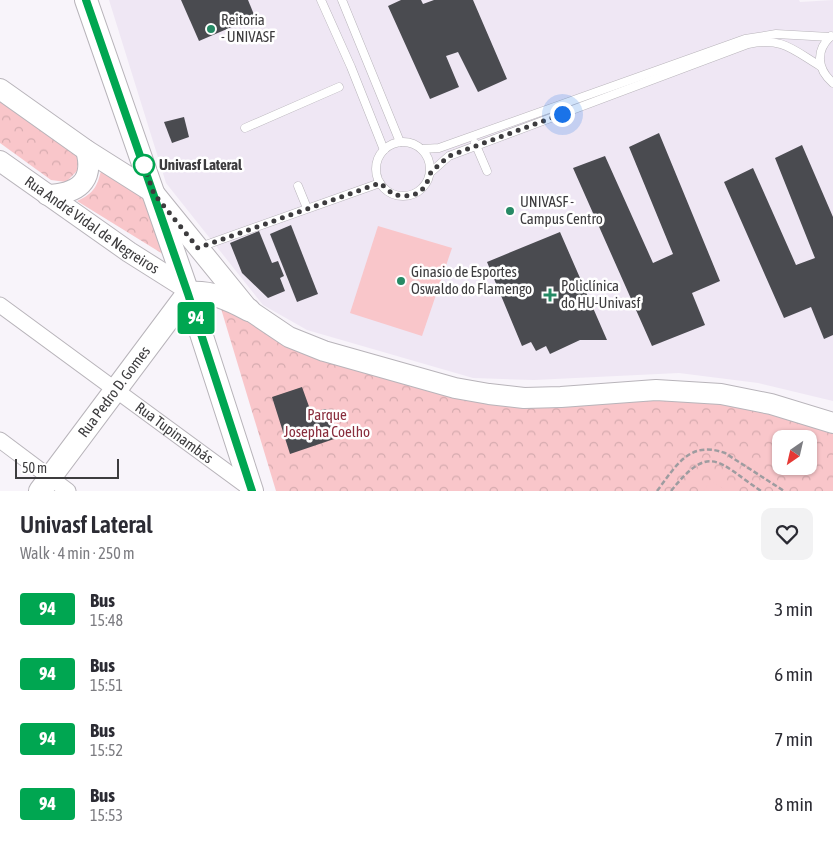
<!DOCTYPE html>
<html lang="en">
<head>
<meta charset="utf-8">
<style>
  :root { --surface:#fff; --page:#f2f2f3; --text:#2b2b33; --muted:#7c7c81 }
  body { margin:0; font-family:"Asap Condensed",sans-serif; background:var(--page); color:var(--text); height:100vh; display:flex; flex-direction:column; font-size:19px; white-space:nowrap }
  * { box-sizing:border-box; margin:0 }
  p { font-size:16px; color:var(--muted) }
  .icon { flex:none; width:28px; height:28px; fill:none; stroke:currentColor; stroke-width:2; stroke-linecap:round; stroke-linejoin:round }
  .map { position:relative; height:491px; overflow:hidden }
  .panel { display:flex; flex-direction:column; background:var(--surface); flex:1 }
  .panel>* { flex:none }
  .badge { padding:0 10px; border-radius:4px; font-size:18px; line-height:32px }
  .needle { width:32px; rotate:214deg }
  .buttons { position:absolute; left:772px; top:430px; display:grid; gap:10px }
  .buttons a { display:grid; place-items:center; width:45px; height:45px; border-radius:10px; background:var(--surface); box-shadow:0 1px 4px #0004; font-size:25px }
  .scale { position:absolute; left:15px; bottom:12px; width:104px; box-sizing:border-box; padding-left:5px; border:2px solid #3d3c3e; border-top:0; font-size:14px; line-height:18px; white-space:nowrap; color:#3d3c3e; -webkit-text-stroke:4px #fff; paint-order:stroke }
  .you { position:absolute; width:25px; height:25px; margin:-12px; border:4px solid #fff; border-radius:50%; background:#1a73e8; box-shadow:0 0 0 8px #1a73e833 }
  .map>.badge { position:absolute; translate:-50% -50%; box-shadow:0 0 0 2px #fff }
  .round { display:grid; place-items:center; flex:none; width:52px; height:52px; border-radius:10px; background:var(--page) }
  .overview { display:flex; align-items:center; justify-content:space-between; height:85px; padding:0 20px }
  h1 { font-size:24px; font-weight:600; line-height:38px }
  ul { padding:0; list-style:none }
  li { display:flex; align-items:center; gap:15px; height:65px; padding:0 20px }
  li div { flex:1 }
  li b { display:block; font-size:19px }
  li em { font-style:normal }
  li .badge { min-width:55px; font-weight:700; text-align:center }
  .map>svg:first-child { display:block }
  .built { fill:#efe7f4 }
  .park { fill:url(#park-crowns); fill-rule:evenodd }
  .garden { fill:#f9c6ca }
  .building { fill:#4a4b50 }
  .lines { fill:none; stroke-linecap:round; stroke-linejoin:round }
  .service-casing { stroke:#b8b4ba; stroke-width:9 }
  .minor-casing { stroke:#b8b4ba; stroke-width:17 }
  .tertiary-casing { stroke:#b8b4ba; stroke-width:22 }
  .secondary-casing { stroke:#b8b4ba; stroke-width:24 }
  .path { stroke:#9e9ca0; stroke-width:2.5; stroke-dasharray:5 2.5; stroke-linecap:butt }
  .service { stroke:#fff; stroke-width:8 }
  .minor { stroke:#fff; stroke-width:15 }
  .tertiary { stroke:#fff; stroke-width:20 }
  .secondary { stroke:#fff; stroke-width:22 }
  .line-casing { stroke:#fff; stroke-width:11 }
  .line { stroke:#00a651; stroke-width:8 }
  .walk { stroke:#3d3c3e; stroke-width:5; stroke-dasharray:0 9 }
  .poi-dot { fill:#268a65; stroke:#fff; stroke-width:2 }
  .stop-dot { fill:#fff; stroke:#00a651; stroke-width:2.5 }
  .labels { text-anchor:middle; stroke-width:5; stroke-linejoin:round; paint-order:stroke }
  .poi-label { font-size:15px; fill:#3d3c3e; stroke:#fff; text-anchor:start }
  .stop-label { font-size:15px; font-weight:bold; fill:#3d3c3e; stroke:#fff; text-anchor:start }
  .street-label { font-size:15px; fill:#3d3c3e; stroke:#fff }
  .park-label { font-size:15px; fill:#892d3c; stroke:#fff }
</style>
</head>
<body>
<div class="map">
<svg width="833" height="491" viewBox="0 0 833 491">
  <defs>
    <pattern id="park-crowns" width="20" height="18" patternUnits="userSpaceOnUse" patternTransform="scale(1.25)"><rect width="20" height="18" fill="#f9c6ca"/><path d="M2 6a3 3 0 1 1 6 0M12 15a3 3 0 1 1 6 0" fill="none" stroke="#d6abaf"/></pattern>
  </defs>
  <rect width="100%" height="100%" fill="#f8f4fa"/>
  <polygon class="built" points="109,0 799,0 800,2 833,0 833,401 758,383 679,373 534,380 473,378 307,330 263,305 166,183"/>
  <g class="park">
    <polygon points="0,90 79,157 77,171 66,182 51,180 0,143"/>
    <path d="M 102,166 L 148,197 L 166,256 L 77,201 C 95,193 98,185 102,166 Z"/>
    <path d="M 219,302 L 459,392 L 665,393 L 740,403 L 833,430 L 833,491 L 276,491 ZM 781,439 L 809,439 L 809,466 L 781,466 Z"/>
  </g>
  <g class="garden">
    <polygon points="378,226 452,248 422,336 350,313"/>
    <polygon points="710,480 727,491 704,491"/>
  </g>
  <g class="building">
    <polygon points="181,0 248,0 255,17 199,41"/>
    <polygon points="401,0 421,0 423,4 434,0 473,0 507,79 478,92 458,52 446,56 459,87 430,99 388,6"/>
    <polygon points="184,117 189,137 172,143 164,122"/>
    <polygon points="659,133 720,281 692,293 705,325 652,346 573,168 605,156 653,263 673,254 629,147"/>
    <polygon points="802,145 833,217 833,335 824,339 811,307 784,318 724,182 753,168 796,265 815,258 775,158"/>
    <polygon points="291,225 318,294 297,302 270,234"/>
    <polygon points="259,231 272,263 278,261 284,276 280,278 285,291 268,298 242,273 230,243"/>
    <polygon points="560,232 607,340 580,340 550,354 546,346 536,351 531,342 522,346 487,262"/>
    <polygon points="302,387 311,412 326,409 337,438 290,454 272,397"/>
  </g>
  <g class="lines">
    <defs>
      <g id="service">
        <polyline points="321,0 351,67 384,150"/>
        <polyline points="342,0 400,142"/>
        <path d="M 831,36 C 815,51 817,69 833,83"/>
        <polyline points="245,128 339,87"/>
        <circle cx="403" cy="169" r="27"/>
        <polyline points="475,143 487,171"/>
        <polyline points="422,149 439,148 745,39 776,34 830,37"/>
        <path d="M 431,172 L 449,156 L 748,44 C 782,37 792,49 820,66"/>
        <polyline points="298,186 307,208"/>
        <polyline points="200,247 380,183"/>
      </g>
      <g id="minor">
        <path id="s1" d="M 0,305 L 252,490"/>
        <polyline points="0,440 68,491"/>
      </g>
      <g id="tertiary">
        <polyline points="0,89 86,150 154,193 249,310 289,337 324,351 455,388 489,394 524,398 561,397 656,390 721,394 771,404 833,423"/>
        <path id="s2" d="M 0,161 L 129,252 L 186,288"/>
        <path d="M 47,195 C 77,194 95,182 86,150"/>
      </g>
      <g id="secondary">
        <polyline points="86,0 188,293 252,491"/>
        <path id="s3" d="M 40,491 L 188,293 C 212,291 228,299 249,310"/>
      </g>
    </defs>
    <use href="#service" class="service-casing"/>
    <use href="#minor" class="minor-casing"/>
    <use href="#tertiary" class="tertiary-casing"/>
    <use href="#secondary" class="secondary-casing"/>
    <g class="path">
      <path d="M 657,491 C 676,466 689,440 725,453 L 784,491"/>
      <path d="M 671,491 C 710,442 718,462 761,491"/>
    </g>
    <use href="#service" class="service"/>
    <use href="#minor" class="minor"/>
    <use href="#tertiary" class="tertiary"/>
    <use href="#secondary" class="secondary"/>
  </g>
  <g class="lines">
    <defs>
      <polyline id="line" points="86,0 188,294 252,491"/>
    </defs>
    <use href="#line" class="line-casing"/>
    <use href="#line" class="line"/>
    <polyline class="walk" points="144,165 141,157 154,194 198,248 380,183 394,195 411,196 420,192 426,185 431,172 449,156 562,114"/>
  </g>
  <g class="poi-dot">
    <circle cx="211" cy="29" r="5"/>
    <circle cx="510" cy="211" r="5"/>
    <circle cx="401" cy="281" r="5"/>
    <path d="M547.5 287.5h5v5h5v5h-5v5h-5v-5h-5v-5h5z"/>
  </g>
  <circle class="stop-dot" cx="144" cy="165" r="10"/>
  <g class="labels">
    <g class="poi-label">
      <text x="221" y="25">Reitoria<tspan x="221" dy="17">- UNIVASF</tspan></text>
      <text x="520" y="207">UNIVASF -<tspan x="520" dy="17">Campus Centro</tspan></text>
      <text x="411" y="277">Ginasio de Esportes<tspan x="411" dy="17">Oswaldo do Flamengo</tspan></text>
      <text x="561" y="291">Policlínica<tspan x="561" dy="17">do HU-Univasf</tspan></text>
    </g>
    <g class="stop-label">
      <text x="159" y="170">Univasf Lateral</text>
    </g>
    <g class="street-label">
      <text dy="5" stroke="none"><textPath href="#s2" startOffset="112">Rua André Vidal de Negreiros</textPath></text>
      <text dy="5" stroke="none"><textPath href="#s3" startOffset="124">Rua Pedro D. Gomes</textPath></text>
      <text dy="5" stroke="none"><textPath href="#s1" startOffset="216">Rua Tupinambás</textPath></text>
    </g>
    <g class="park-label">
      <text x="327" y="420">Parque<tspan x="327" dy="17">Josepha Coelho</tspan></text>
    </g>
  </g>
</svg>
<div class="buttons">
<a><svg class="needle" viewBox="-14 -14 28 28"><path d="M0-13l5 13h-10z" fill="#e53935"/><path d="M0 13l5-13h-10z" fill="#7c7c81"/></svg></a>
</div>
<div class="scale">50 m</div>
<div class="you" style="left:562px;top:114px"></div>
<b class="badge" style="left:196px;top:318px;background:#00a651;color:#fff">94</b>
</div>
<section class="panel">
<div class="overview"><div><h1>Univasf Lateral</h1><p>Walk · 4 min · 250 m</p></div><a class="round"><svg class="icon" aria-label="heart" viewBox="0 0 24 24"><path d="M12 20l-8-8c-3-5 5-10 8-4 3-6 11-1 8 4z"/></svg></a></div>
<ul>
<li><span class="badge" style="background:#00a651;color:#fff">94</span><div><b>Bus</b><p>15:48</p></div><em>3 min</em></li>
<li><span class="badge" style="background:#00a651;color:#fff">94</span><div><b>Bus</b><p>15:51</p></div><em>6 min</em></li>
<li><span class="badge" style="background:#00a651;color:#fff">94</span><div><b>Bus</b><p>15:52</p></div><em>7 min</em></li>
<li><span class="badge" style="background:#00a651;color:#fff">94</span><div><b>Bus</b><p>15:53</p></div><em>8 min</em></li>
</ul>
</section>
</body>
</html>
